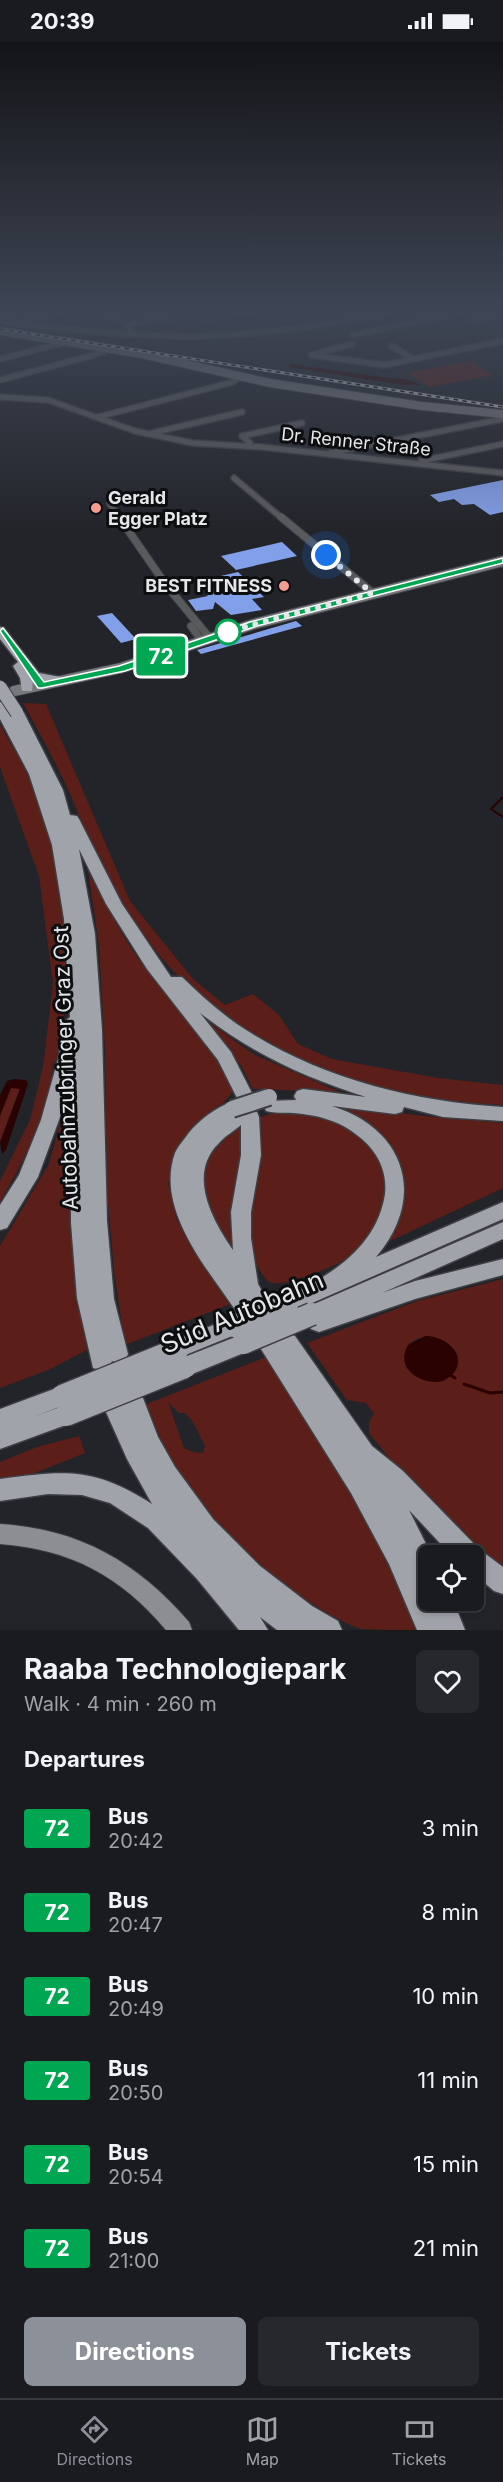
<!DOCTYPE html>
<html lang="en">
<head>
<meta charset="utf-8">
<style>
  :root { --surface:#1a1b1f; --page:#27282c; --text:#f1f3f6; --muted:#9fa1a4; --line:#38393d; --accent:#8c9099 }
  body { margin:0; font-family:Inter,sans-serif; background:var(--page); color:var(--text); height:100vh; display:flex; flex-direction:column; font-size:22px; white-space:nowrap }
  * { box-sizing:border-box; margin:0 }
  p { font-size:20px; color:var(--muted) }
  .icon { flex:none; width:33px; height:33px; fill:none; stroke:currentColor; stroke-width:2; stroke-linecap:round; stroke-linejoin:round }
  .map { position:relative; height:1588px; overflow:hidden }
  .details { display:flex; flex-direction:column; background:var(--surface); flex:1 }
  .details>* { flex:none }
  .badge { padding:0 12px; border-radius:4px; font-size:21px; line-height:39px }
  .fabs { position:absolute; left:418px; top:1503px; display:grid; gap:12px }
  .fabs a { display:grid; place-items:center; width:66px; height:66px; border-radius:9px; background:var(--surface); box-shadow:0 3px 9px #0003,0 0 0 2px var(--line); font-size:30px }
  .you { position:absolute; width:30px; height:30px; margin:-15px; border:4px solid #fff; border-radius:50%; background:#1a73e8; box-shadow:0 0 0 9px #1a73e833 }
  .map>.badge { position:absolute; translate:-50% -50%; box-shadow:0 0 0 3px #fff }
  h2 { padding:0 24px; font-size:22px; line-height:54px }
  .round { display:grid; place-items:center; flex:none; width:63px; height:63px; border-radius:9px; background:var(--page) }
  .overview { display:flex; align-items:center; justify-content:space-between; height:102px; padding:0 24px }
  h1 { font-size:28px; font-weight:700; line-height:45px }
  .button { display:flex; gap:12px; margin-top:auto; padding:12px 24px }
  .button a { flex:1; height:69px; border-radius:9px; background:var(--accent); color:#fff; font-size:24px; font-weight:700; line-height:69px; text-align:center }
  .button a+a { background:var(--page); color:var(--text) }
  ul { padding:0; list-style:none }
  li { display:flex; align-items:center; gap:18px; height:84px; padding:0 24px }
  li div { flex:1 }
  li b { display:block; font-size:22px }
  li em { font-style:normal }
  li .badge { min-width:66px; font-weight:700; text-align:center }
  .status { display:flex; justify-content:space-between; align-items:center; height:42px; padding:0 30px; background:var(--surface); direction:ltr }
  .status svg { height:16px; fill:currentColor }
  .tab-bar { display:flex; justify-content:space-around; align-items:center; height:84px; border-top:2px solid var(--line); background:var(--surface); font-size:16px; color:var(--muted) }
  .tab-bar a { display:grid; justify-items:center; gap:3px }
  .tab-bar .current { color:var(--accent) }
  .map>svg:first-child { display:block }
  .green { fill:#5c1e18; fill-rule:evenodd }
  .water { fill:#290201 }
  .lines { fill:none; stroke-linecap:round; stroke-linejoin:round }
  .stream-far2 { stroke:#290201; stroke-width:1.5 }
  .stream-far1 { stroke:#290201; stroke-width:2 }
  .stream { stroke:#290201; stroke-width:3 }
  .building { fill:#829fe9 }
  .street-far1-casing { stroke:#3d3f44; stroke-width:8 }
  .street-casing { stroke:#3d3f44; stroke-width:9 }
  .secondary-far1-casing { stroke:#3d3f44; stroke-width:10 }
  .secondary-casing { stroke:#3d3f44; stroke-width:12 }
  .primary-casing { stroke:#3d3f44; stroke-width:2 }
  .highway-casing { stroke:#3d3f44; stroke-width:3 }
  .street-far1 { stroke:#595a5c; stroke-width:5 }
  .street { stroke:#595a5c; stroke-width:7 }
  .secondary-far1 { stroke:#76787c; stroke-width:8 }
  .secondary { stroke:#76787c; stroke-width:10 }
  .primary { fill:#8c8e94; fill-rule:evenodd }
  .highway { fill:#a1a3aa; fill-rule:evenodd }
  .rail-casing { stroke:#c5c7ca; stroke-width:3 }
  .rail { stroke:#0d0e10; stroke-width:1.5; stroke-dasharray:4.5; stroke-linecap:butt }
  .highway-bridge-far2-casing { stroke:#3d3f44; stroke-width:15; stroke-linecap:butt }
  .highway-bridge-far1-casing { stroke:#3d3f44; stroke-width:20; stroke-linecap:butt }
  .highway-bridge-casing { stroke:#3d3f44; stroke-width:25; stroke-linecap:butt }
  .highway-bridge-far2 { stroke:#a1a3aa; stroke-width:13 }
  .highway-bridge-far1 { stroke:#a1a3aa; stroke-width:16 }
  .highway-bridge { stroke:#a1a3aa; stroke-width:22 }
  .line { fill:#00a651; stroke:#fff; stroke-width:1.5 }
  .walk { stroke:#e6e7ea; stroke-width:6; stroke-dasharray:0 10.8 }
  .poi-dot { fill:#f59c90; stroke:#0d0e10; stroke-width:2 }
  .stop-dot { fill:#fff; stroke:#00a651; stroke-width:3 }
  .labels { text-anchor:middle; stroke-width:6; stroke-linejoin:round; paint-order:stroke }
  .far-street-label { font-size:18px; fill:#e6e7ea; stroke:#0d0e10 }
  .far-poi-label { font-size:18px; font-weight:bold; fill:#e6e7ea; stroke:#0d0e10; text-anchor:start }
  .street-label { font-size:21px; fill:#e6e7ea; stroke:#0d0e10 }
  .near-street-label { font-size:26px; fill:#e6e7ea; stroke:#0d0e10 }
</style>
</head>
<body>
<div class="status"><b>20:39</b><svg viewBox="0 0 49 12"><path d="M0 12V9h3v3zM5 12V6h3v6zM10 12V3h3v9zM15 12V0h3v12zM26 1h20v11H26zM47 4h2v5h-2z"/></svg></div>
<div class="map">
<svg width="503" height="1588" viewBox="0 0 503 1588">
  <rect width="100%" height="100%" fill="#222429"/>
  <g class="green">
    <polygon points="471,319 493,333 429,345 408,331"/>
    <path d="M 23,661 L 46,662 L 130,859 L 193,937 L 225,963 L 253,952 L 279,973 L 298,1002 L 332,1017 L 438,1036 L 503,1043 L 503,1063 C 422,1059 329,1040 259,999 C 199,964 146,905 112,846 C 95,817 84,785 71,754 C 57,722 40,692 23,661 Z"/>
    <path d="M 0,683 C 10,701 21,718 29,736 C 66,821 75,926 59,1016 L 53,1021 C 49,1072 25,1116 0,1160 L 0,1139 L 30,1078 L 43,1025 L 53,941 L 39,834 L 0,725 Z"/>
    <path d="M 88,828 C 103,855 116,884 133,909 C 163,956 214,993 235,1047 L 224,1060 L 200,1078 L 181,1101 L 168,1141 L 177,1179 L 233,1261 L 125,1303 L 114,1229 L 107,1148 L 105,1008 L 99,903 Z"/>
    <polygon points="206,978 253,1012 340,1050 253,1047 242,1025"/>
    <polygon points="11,1045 20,1046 0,1100 0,1074"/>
    <polygon points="68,1052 71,1084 74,1227 87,1308 48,1328 0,1346 0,1204 49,1122"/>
    <polygon points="325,1061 424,1074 503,1081 503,1146 388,1200 400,1125 384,1097 371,1084 359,1075"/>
    <path d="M 280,1069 C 294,1070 312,1069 326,1073 C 386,1096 407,1152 363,1203 C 349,1219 327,1227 307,1234 C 293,1238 282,1244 268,1240 C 264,1234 258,1227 255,1220 C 237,1180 267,1121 257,1076 Z"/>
    <path d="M 241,1082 C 246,1111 233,1138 231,1167 C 229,1184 233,1202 237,1219 L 203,1158 L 204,1125 L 219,1099 Z"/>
    <path d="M 503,1237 L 503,1529 C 451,1491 409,1441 369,1391 L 369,1380 L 374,1372 L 366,1361 L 347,1358 L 307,1301 L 417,1259 ZM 418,1296 C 438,1298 463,1300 457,1326 L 407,1327 C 401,1313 406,1302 418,1296 Z"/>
    <path d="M 266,1315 L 285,1339 L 360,1455 L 421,1588 C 403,1588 379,1588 362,1587 C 316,1574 230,1501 200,1463 C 177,1433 161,1397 144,1363 ZM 168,1360 L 179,1371 L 185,1371 L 193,1380 L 205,1404 L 203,1411 L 193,1410 L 184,1406 Z"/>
    <polygon points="79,1394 85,1411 0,1445 0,1420 37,1405"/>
  </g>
  <g class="water">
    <polygon points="291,322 388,336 405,337 421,343 403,343 288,325"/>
    <polygon points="14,1037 26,1038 28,1042 6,1108 2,1112 0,1100 20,1047 11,1046 0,1074 0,1053 7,1039"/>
    <path d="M 425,1294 C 452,1294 474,1323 443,1339 C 422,1344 394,1327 408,1303 Z"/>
  </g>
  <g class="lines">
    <g class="stream-far2">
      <polyline points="207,285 280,268 304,275 345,268"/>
      <polyline points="152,290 171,283"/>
      <polyline points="178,292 195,287"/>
      <polyline points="125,299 145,296"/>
    </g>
    <polyline class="stream-far1" points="503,755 491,767 503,775"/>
    <g class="stream">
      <polyline points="452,1334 455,1336"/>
      <polyline points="464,1342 490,1351 503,1350"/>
    </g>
  </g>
  <g class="building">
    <polygon points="503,438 503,470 490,473 474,462 462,463 454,457 439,460 430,453"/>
    <polygon points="282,500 297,514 236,528 221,514"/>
    <polygon points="238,530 264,555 252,557 262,568 231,573 215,560 213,567 196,569 188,558 208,554 206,552 209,551 205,547 220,544 212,536"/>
    <polygon points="112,571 136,597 121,601 97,574"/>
    <polygon points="296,579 302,584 201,612 197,608"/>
  </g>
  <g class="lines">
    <defs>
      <g id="street-far1">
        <polyline points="102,270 122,279 134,292"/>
        <polyline points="0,272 16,280"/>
        <polyline points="473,278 503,272"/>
        <path d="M 0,280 C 68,286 136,296 205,294 C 272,292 338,280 404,268"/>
        <polyline points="22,280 68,268"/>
        <polyline points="127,283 164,273"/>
        <polyline points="353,293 471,268"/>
        <polyline points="352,302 311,313 384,323 503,299"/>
        <polyline points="392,304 413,317"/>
        <polyline points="0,317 66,300"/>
        <polyline points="0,338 94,313 111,306"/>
        <polyline points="0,355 48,358 135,389 193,401 262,405 503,431"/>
        <polyline points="98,375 233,340 239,335"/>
        <polyline points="152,391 242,370"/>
        <polyline points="246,404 250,401 242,394 302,381"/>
        <polyline points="330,411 503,377"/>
        <polyline points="421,419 503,402"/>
        <polyline points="234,436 283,477"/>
        <polyline points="110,462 120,477"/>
      </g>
      <g id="street">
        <polyline points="119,475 166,543 209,595"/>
        <polyline points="281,475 373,551"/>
        <polyline points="191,584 201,598"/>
      </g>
      <polyline id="secondary-far1" points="0,289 142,312 270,341 422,364 503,372"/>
      <polyline id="secondary" points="14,649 121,626 254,582 503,519"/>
      <path id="primary" d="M 0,1482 C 80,1487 137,1520 189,1580 L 192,1588 L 166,1588 C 121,1534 70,1507 0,1502 Z"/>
      <g id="highway">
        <path d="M 0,585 L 4,586 L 39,631 L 66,636 L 68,639 L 66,642 L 47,640 L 49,643 L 47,646 C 39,648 37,646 33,640 L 32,649 L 22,649 L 20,636 L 13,624 L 18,620 L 0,597 Z"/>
        <path d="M 0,660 L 5,661 L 10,671 L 17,667 L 24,671 L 63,748 L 70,773 L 77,774 L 79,777 L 122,862 L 171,935 L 182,935 C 202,954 222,973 246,988 C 323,1037 412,1059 503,1065 L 503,1079 L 443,1075 L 404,1065 L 402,1070 L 395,1072 L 332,1064 C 406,1087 427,1156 376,1215 L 503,1160 L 503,1177 L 294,1269 L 287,1272 L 280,1269 L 277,1263 L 280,1257 C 326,1237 377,1207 385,1152 C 388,1124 373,1103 350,1088 C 337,1079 319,1074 303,1072 C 291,1070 278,1072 266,1069 L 264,1064 L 266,1059 L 296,1058 L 294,1054 L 297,1049 L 303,1047 L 366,1055 C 303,1035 253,1012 200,971 L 231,1010 L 254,1055 L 251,1060 L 245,1062 L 239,1060 L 218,1018 L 147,927 L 106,862 L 79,807 L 95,892 L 102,988 L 107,1179 L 114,1257 L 128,1312 L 125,1319 L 117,1321 L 112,1319 L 109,1326 L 101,1328 L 93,1326 L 77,1256 L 71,1181 L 71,1036 L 59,1078 L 38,1135 L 7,1186 L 0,1188 L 0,1163 L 19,1133 L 41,1078 L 59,1014 L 63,981 L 70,975 L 64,877 L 52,803 L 29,732 L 0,677 Z"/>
        <path d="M 232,1060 L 239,1062 L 241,1067 L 240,1070 L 250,1068 L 257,1070 L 259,1075 L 261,1113 L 251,1170 L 251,1196 L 258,1242 L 267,1258 L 264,1264 L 257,1267 L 252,1265 L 250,1269 L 243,1272 L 236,1269 C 207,1226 155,1167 175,1111 C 178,1104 184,1098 188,1092 C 198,1079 216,1065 232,1060 ZM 241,1083 L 241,1113 L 231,1170 L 233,1208 C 212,1178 187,1132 219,1101 C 225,1094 234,1089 241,1083 Z"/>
        <polygon points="503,1180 503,1197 382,1251 415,1239 503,1217 503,1233 415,1257 319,1290 311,1287 309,1280 305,1278 301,1272 305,1266"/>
        <polygon points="234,1275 242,1278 245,1284 242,1290 178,1316 170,1314 167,1307 170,1300"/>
        <polygon points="243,1292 251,1294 254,1301 251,1308 185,1335 177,1332 174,1325 177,1318"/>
        <polygon points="287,1292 295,1294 372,1404 403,1429 479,1507 503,1525 503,1552 494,1549 474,1532 474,1514 452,1514 409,1468 432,1514 429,1514 429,1545 424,1543 429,1558 453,1558 465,1588 417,1588 389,1522 351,1451 261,1307 264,1300 272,1298 277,1299 279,1294"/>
        <polygon points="62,1344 70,1347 73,1354 70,1361 30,1376 66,1363 74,1366 77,1373 74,1380 0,1407 0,1367"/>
        <path d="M 135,1353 L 143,1356 L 158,1395 L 175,1425 L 213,1477 L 260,1524 L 312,1564 L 338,1579 L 342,1588 L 277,1588 L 260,1575 L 268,1588 L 239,1588 L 197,1537 L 148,1486 L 110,1461 L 82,1453 L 48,1452 L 0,1459 L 0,1437 C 66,1428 94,1425 152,1462 L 127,1417 L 106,1370 L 109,1363 L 117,1360 L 124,1363 L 127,1356 Z"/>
      </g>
    </defs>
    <use href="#street-far1" class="street-far1-casing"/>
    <use href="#street" class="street-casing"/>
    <use href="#secondary-far1" class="secondary-far1-casing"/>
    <use href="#secondary" class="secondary-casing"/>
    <use href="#primary" class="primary-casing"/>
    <use href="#highway" class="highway-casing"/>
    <use href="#street-far1" class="street-far1"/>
    <use href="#street" class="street"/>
    <use href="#secondary-far1" class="secondary-far1"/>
    <use href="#secondary" class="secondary"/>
    <use href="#primary" class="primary"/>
    <use href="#highway" class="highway"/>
    <defs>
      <polyline id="rail" points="0,287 503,365"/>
    </defs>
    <use href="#rail" class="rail-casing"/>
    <use href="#rail" class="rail"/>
    <defs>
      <polyline id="highway-bridge-far2" points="0,645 17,671"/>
      <polyline id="highway-bridge-far1" points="232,1067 269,1055"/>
      <g id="highway-bridge">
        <polyline points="234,1284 287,1263"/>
        <polyline points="243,1301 312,1272"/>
        <polyline points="62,1354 178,1307"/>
        <polyline points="66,1373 185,1325"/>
      </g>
    </defs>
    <use href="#highway-bridge-far2" class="highway-bridge-far2-casing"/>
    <use href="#highway-bridge-far1" class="highway-bridge-far1-casing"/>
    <use href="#highway-bridge" class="highway-bridge-casing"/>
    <use href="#highway-bridge-far2" class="highway-bridge-far2"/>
    <use href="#highway-bridge-far1" class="highway-bridge-far1"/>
    <use href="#highway-bridge" class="highway-bridge"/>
  </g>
  <linearGradient id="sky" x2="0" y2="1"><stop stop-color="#131417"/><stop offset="0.55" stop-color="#3e4554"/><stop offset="1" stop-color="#3e4554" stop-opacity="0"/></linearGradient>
  <rect width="503" height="491" fill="url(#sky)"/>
  <polygon class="line" points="503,516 503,521 257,584 125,629 42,646 38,646 0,589 3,586 44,640 119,624 250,580"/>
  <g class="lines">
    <polyline class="walk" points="228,590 226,590 372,551 326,513"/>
  </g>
  <g class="poi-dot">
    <circle cx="96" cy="466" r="6"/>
    <circle cx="284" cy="544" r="6"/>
  </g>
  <circle class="stop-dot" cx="228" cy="590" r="12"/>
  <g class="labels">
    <g class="far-street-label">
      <text transform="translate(356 400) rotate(6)" y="6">Dr. Renner Straße</text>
    </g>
    <g class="far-poi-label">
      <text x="108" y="462">Gerald<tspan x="108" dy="21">Egger Platz</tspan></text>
      <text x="272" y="550" text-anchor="end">BEST FITNESS</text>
    </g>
    <g class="street-label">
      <text transform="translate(66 1026) rotate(-92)" y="7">Autobahnzubringer Graz Ost</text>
    </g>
    <g class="near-street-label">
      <text transform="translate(242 1270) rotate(-23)" y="9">Süd Autobahn</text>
    </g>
  </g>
</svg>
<div class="fabs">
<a><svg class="icon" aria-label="locate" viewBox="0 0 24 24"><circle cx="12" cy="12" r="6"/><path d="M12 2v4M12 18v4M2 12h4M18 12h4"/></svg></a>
</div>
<div class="you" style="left:326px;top:513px"></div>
<b class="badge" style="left:161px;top:614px;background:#00a651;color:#fff">72</b>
</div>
<section class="details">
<div class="overview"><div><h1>Raaba Technologiepark</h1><p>Walk · 4 min · 260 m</p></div><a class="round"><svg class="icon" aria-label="heart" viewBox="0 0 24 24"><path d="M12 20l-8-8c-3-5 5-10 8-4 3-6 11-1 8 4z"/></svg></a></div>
<h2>Departures</h2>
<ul>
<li><span class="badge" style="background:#00a651;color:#fff">72</span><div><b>Bus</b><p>20:42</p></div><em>3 min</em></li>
<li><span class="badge" style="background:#00a651;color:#fff">72</span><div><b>Bus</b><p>20:47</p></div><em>8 min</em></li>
<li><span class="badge" style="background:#00a651;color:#fff">72</span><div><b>Bus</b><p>20:49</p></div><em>10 min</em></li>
<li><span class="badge" style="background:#00a651;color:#fff">72</span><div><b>Bus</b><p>20:50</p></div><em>11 min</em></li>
<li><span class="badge" style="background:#00a651;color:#fff">72</span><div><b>Bus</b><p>20:54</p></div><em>15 min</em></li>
<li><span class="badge" style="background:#00a651;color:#fff">72</span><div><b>Bus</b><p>21:00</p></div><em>21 min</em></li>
</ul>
<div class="button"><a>Directions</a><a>Tickets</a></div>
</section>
<nav class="tab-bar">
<a class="current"><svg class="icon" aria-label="directions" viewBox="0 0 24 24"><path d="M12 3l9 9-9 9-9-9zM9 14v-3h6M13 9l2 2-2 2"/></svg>Directions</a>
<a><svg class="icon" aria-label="map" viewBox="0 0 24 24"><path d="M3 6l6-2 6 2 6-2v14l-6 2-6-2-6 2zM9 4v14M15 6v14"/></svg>Map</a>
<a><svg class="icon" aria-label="tickets" viewBox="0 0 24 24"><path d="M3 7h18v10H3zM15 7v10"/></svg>Tickets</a>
</nav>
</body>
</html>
